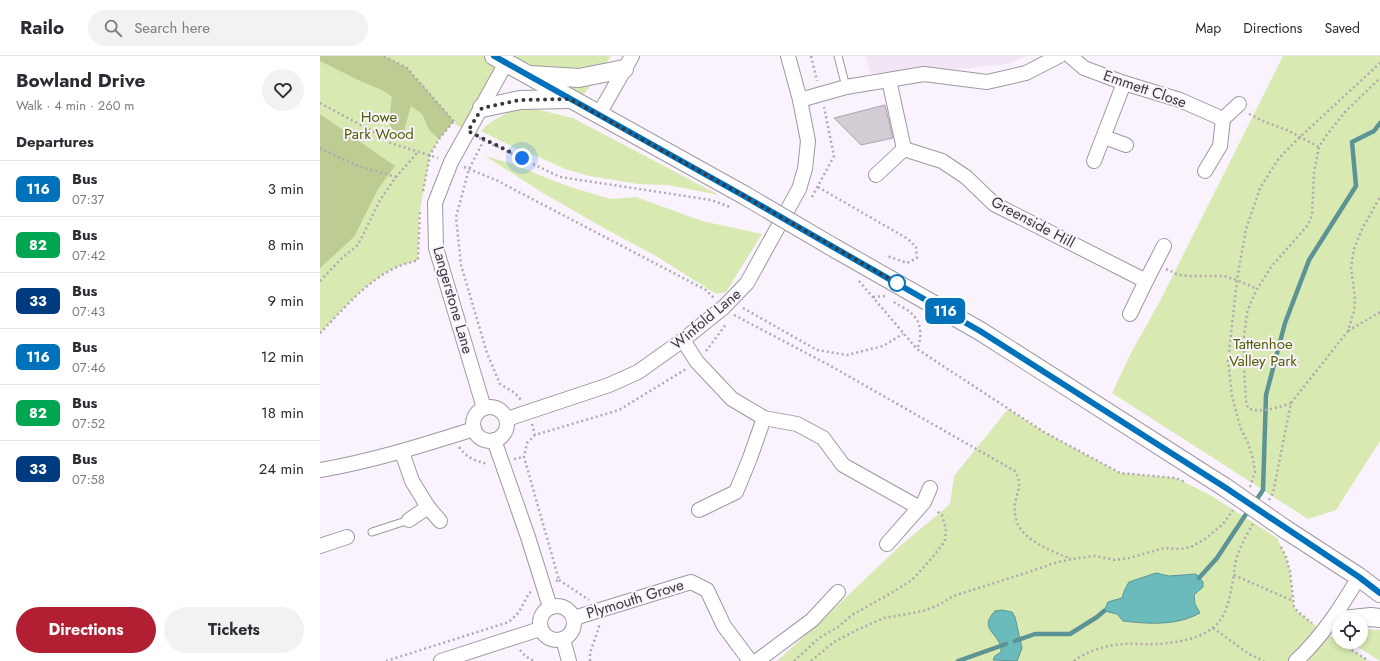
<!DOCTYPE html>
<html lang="en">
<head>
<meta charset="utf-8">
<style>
  :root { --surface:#fff; --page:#f2f2f3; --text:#2b2b33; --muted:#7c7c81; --line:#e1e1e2; --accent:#b21f33 }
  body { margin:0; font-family:Jost,sans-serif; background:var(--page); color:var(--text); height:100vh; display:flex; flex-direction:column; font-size:15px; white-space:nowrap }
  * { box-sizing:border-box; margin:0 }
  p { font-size:13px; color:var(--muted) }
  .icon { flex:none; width:22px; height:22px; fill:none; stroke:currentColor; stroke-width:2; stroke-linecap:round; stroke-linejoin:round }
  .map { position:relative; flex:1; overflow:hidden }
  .drawer { display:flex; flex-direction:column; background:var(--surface); width:320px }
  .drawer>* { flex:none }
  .badge { padding:0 8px; border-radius:6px; font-size:14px; line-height:26px }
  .buttons { position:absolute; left:1012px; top:557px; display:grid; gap:8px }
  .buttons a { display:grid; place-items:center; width:36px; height:36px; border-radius:50%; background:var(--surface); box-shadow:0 2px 6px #0003; font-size:20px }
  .you { position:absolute; width:20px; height:20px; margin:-10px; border:3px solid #fff; border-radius:50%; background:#1a73e8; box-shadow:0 0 0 6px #1a73e833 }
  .map>.badge { position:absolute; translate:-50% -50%; box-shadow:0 0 0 2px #fff }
  h2 { padding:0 16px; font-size:15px; line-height:36px }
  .round { display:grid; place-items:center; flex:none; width:42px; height:42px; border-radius:21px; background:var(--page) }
  .head { display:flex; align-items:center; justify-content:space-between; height:68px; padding:0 16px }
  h1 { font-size:19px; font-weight:700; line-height:30px }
  .primary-button { display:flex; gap:8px; margin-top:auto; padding:8px 16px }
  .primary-button a { flex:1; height:46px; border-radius:24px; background:var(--accent); color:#fff; font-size:16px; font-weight:700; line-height:46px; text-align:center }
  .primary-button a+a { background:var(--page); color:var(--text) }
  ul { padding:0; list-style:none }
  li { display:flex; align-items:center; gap:12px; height:56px; padding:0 16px; border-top:1px solid var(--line) }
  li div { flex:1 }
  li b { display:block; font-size:15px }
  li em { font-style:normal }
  li .badge { min-width:44px; font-weight:700; text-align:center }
  header { display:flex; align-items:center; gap:24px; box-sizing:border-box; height:56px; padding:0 20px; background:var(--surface); border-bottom:1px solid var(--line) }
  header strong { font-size:19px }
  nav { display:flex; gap:22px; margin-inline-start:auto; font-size:14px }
  .search { width:280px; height:36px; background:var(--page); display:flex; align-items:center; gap:10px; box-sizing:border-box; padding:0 14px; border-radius:22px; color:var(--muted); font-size:15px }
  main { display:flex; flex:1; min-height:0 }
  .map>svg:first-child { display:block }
  .built { fill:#f2e6f6 }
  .green { fill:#d9e9b2 }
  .forest { fill:#bccc92 }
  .water { fill:#6bbbbc; stroke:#5c9496 }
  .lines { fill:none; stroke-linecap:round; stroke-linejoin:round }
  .stream { stroke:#5c9496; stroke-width:4.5 }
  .building { fill:#d3ccd5; stroke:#aca5ad }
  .service-casing { stroke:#9f98a1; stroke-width:9 }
  .minor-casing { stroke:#9f98a1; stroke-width:16 }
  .tertiary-casing { stroke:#9f98a1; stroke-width:20 }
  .path { stroke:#afaab1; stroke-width:2.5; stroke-dasharray:2 3; stroke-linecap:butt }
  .service { stroke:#fff; stroke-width:7 }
  .minor { stroke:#fff; stroke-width:14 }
  .tertiary { stroke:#fff; stroke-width:18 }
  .tertiary-bridge-casing { stroke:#9f98a1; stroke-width:20; stroke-linecap:butt }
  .tertiary-bridge { stroke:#fff; stroke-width:18 }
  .line-casing { stroke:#fff; stroke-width:9 }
  .line { stroke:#0072bc; stroke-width:6 }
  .walk { stroke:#3a383c; stroke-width:4; stroke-dasharray:0 7.2 }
  .stop-dot { fill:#fff; stroke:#0072bc; stroke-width:2 }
  .labels { text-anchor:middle; stroke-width:4; stroke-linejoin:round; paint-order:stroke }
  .street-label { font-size:15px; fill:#3a383c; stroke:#faf3fd }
  .park-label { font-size:15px; fill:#4f6002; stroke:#faf3fd }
</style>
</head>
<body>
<header>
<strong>Railo</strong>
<div class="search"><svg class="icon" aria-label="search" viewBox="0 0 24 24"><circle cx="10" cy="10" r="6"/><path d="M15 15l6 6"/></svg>Search here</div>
<nav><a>Map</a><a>Directions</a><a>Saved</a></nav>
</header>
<main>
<section class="drawer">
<div class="head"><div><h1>Bowland Drive</h1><p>Walk · 4 min · 260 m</p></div><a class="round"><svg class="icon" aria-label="heart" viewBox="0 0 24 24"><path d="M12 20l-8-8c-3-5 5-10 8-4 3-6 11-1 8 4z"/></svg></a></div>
<h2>Departures</h2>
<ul>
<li><span class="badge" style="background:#0072bc;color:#fff">116</span><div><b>Bus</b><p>07:37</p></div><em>3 min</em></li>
<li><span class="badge" style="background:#00a651;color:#fff">82</span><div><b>Bus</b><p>07:42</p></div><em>8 min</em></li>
<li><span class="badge" style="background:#003b80;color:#fff">33</span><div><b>Bus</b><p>07:43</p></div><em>9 min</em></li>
<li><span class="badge" style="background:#0072bc;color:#fff">116</span><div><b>Bus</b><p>07:46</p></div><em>12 min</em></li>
<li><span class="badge" style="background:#00a651;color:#fff">82</span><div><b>Bus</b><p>07:52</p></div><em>18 min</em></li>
<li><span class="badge" style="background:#003b80;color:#fff">33</span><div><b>Bus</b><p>07:58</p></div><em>24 min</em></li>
</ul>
<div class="primary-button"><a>Directions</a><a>Tickets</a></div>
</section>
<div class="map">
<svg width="1060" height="605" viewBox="0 0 1060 605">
  <rect width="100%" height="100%" fill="#faf3fd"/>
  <polygon class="built" points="546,0 706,0 689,8 630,14 599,11 550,18"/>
  <g class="green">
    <path d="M 0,0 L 174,0 L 186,7 L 148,75 L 138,70 L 134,65 L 119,83 L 110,99 L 99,159 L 98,204 C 90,207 82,208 75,212 C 45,226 23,254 0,277 Z"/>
    <polygon points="181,0 291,0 258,47"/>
    <polygon points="963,0 1060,0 1060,385 1016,454 988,463 792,337 812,295 839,247"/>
    <path d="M 195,53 L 209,53 L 224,55 L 253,62 L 399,139 L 348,129 L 318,128 L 269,120 L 245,113 L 226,104 L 195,92 L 161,75 C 171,64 182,60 195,53 Z"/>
    <polygon points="165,100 194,108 219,119 253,132 291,143 316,141 382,165 442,178 406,236 396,238 336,200 282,171 223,137"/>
    <polygon points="688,353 724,376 800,417 856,422 892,440 957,482 966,501 970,515 973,545 974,551 978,556 1003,575 1049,605 457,605 501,565 579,491 630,448 634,420"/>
    <polygon points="1041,573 1060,574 1060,605 1030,586 1041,586"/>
  </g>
  <g class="forest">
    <polygon points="0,0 64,0 87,12 134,65 119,83 109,74 102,58 91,50 84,75 79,77 71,72 69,63 72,41 64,35 38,24 0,5"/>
    <polygon points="0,58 75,110 58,133 34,181 0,212"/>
  </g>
  <g class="water">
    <path d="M 836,517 L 849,520 L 876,518 L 883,526 L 883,531 L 874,539 L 875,548 L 880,557 C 856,570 829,568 803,565 L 797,558 L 784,555 L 788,546 L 802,542 L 805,533 L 809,526 Z"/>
    <path d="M 682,554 L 692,556 L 695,561 L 702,592 L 697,605 L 673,604 L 675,600 L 681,596 C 681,592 681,589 679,586 C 672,574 661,570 675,555 Z"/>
  </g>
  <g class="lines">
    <g class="stream">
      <polyline points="935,446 943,434 946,339 965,267 989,204 1036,130 1032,86 1054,75 1060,67"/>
      <polyline points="879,522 897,502 930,452"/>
      <polyline points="695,585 715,578 750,578 777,561 784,555"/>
      <polyline points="638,605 686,588"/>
    </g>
  </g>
  <polygon class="building" points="565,49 573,82 541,89 514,62"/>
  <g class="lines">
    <defs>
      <g id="service">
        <polyline points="518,0 526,31"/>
        <polyline points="52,476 89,464"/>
      </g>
      <g id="minor">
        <polyline points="750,0 764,12 804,27 860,44 903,63"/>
        <polyline points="569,24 584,93 622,105 646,121 674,148 826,225"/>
        <polyline points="480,44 526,31 604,18 667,26 706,17 739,0"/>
        <polyline points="279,58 312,0"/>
        <polyline points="784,81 806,89"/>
        <polyline points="774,105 804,27"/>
        <polyline points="885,115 900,90 903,63 919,48"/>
        <polyline points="556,119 584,93"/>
        <polyline points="810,258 826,225 844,190"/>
        <polyline points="363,284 377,306 412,343 444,362 477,368 503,382 523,409 598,451"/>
        <circle cx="170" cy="368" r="17"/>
        <polyline points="164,352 116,192 115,147 131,106 186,7"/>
        <polyline points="187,363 289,329 318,316 363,284 404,251 427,227 479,133 485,113 488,85 480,44 468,0"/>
        <polyline points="174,384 208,481 230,551"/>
        <polyline points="82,396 92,425 108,451 89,464"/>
        <path d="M 0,414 C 53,405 103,389 154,373"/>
        <polyline points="108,451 120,465"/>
        <polyline points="379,454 416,436 430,402 444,362"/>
        <polyline points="567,488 604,446 610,432"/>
        <polyline points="0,490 27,481"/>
        <circle cx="237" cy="567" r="17"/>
        <polyline points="254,562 371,526 387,534 404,570 430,605"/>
        <polyline points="243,583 249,605"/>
        <polyline points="121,605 220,573"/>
        <polyline points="437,605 492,564 518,536"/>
        <path d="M 976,605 C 1002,581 1021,551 1039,521"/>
      </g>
      <g id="tertiary">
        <polyline points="174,0 424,139"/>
        <polyline points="210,19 259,22 304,13"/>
        <polyline points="162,52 200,44 249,43"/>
        <polyline points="516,193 660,275 906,432"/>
        <polyline points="965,473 1039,521 1060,537"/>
        <polyline points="1022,564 1051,561 1060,562"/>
      </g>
    </defs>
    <use href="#service" class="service-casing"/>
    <use href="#minor" class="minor-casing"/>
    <use href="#tertiary" class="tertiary-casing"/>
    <g class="path">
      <polyline points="64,0 87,12 136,68"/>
      <polyline points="491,0 497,25"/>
      <polyline points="0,47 52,75 67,86 118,102"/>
      <polyline points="929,58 945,66 967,74 999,91"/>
      <polyline points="159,82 240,121 391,144 410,151"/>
      <polyline points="164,84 149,113 136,161 141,209 167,297 180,328 195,337 201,344"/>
      <polyline points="0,92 35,109 76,121"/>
      <polyline points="144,111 176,124 386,234 394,242"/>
      <polyline points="498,131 588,183 596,191 597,202 587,207 567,200"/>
      <polyline points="103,135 110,99 119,83 134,65"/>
      <polyline points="492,141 514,100 504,51"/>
      <polyline points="846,213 859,219 870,220 904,220 917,224 937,233"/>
      <polyline points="0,225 21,203 38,189 60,144 76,121 98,96"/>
      <polyline points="539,225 597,293 724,376 800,417 856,422 865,426"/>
      <polyline points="553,241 565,240 566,242"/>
      <path d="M 574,246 C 580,250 589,254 593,259 C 602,268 602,282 597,293"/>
      <polyline points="423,252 497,294 527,299 563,290 583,278"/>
      <path d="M 414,259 L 509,309 L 695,415 C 703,430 697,434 695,448 C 691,482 726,492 751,503"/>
      <polyline points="1028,275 1060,256"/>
      <path d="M 0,277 C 23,254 45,226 75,212 C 82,208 90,207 98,204 L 100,153"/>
      <polyline points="386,295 407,267"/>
      <path d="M 971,347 C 960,351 939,358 928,352 L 926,345 L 924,311 L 924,281 L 927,257 L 931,246 L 937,233 L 951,211 L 988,169 L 992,159 L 994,116 L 999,91 L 1006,80 L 1025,56 L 1060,22"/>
      <polyline points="212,368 215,379"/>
      <path d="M 139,391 C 147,402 155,405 168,408"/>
      <polyline points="194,403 204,401"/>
      <polyline points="930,431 935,416 933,403 928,387 921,373 917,359 912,340 908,305 917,224 926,173 940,132 959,102 980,81 1060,7"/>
      <polyline points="949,444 953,437 971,347 1028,275 1034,255 1035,243 1031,211 1034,193 1042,173 1060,141"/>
      <path d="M 933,468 C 924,483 914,501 914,519 L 973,545"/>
      <polyline points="961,491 966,501 970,515 974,551 978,556 992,567"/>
      <polyline points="239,524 269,544"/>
      <polyline points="236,525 239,524 204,401 207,387 215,379 299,354 366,313"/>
      <polyline points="893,572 929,598 944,605"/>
      <polyline points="1019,586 1049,605"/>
      <polyline points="200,594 205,600 214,605"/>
      <polyline points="66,605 189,566 199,556 209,537 211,536"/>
      <polyline points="270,605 270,597 279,571 278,569"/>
      <polyline points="474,605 499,582 518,571 532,559 573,536 592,524 612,502 625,485 626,473 622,459 615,454"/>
      <polyline points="491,605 514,586 537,574 564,562 603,555 619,549 633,540 700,519 738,506 758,502 775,500 795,504 809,502 844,492 860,493 871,491 885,483 903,468 913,454"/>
      <path d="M 754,605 C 767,595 787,589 803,588 C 814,587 826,589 837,588 C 857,587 889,582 901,563 C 909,551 911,533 914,519"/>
    </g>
    <use href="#service" class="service"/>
    <use href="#minor" class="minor"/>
    <use href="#tertiary" class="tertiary"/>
    <defs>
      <g id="tertiary-bridge">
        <polyline points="424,139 516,193"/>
        <polyline points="906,432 965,473"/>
      </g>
    </defs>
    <use href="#tertiary-bridge" class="tertiary-bridge-casing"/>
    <use href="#tertiary-bridge" class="tertiary-bridge"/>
  </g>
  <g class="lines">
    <defs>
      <polyline id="line" points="174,0 424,140 660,275 906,432 1039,521 1060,537"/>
    </defs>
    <use href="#line" class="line-casing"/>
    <use href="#line" class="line"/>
    <polyline class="walk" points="202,102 148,75 162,52 200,44 250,43 424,140 582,230 577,227"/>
  </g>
  <circle class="stop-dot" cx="577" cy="227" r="8"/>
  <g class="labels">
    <g class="street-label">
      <text transform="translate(825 33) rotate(19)" y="5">Emmett Close</text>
      <text transform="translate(713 166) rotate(28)" y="5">Greenside Hill</text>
      <text transform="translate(133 244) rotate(74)" y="5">Langerstone Lane</text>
      <text transform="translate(386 263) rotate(-40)" y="5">Winfold Lane</text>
      <text transform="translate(315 543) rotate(-17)" y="5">Plymouth Grove</text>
    </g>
    <g class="park-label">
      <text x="59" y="66">Howe<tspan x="59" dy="17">Park Wood</tspan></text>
      <text x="943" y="293">Tattenhoe<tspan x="943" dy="17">Valley Park</tspan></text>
    </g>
  </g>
</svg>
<div class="buttons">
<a><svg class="icon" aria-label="locate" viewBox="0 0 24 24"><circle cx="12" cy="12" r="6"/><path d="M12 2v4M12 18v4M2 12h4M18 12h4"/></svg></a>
</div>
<div class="you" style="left:202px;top:102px"></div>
<b class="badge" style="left:625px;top:255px;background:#0072bc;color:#fff">116</b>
</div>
</main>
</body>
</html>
